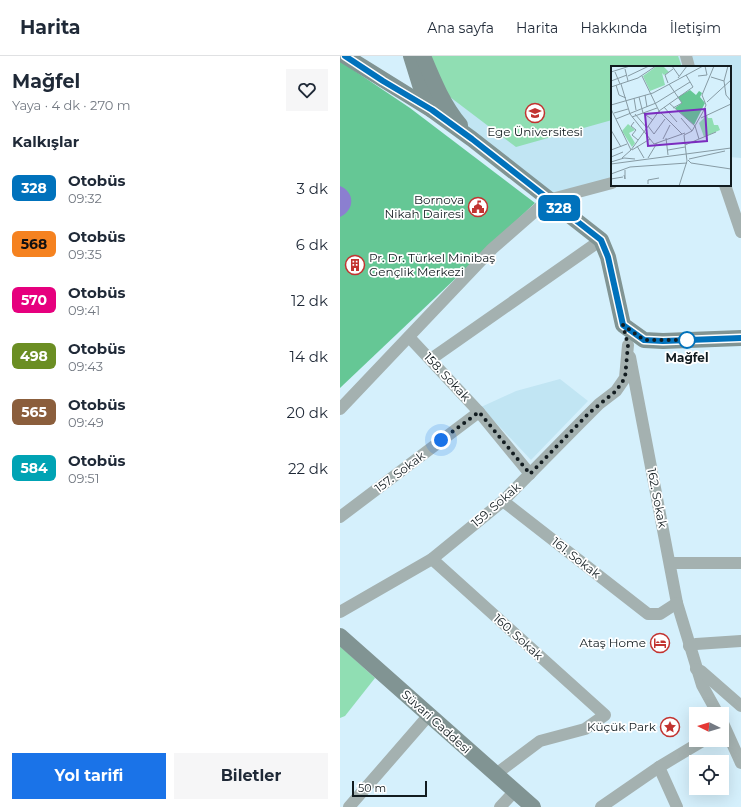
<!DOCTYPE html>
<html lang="tr">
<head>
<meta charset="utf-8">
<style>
  :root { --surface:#fff; --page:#f6f6f7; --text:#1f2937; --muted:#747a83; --line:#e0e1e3; --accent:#1a73e8 }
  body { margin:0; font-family:Montserrat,sans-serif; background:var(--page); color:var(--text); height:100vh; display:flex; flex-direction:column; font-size:15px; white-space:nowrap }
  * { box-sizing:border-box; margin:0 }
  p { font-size:13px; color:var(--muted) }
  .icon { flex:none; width:22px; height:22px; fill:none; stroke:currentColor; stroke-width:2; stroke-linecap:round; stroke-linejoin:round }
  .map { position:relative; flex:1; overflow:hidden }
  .panel { display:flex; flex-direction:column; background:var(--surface); width:340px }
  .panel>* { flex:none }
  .badge { padding:0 8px; border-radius:6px; font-size:14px; line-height:26px }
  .needle { width:26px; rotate:275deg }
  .controls { position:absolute; left:349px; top:651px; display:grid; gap:8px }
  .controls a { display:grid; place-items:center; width:40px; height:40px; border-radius:0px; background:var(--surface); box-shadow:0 4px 16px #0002; font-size:20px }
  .scale { position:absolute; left:12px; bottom:10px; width:75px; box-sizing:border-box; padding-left:4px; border:2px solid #121c20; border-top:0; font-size:11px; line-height:14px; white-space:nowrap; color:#121c20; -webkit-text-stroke:3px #fff; paint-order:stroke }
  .you { position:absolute; width:20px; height:20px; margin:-10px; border:3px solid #fff; border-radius:50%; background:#1a73e8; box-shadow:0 0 0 6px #1a73e833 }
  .map>.badge { position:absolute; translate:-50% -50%; box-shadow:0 0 0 2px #fff }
  h2 { padding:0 12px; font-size:15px; line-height:36px }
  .round { display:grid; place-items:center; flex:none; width:42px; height:42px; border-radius:0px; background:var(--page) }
  .head { display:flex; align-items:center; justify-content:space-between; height:68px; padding:0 12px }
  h1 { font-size:19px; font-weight:700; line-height:30px }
  .primary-button { display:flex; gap:8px; margin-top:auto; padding:8px 12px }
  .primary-button a { flex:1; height:46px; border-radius:0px; background:var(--accent); color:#fff; font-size:16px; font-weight:700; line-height:46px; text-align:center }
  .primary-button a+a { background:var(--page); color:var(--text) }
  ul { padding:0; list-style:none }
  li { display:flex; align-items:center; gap:12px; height:56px; padding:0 12px }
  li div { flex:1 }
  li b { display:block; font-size:15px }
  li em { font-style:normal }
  li .badge { min-width:44px; font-weight:700; text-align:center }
  header { display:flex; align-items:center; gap:24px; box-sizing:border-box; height:56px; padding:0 20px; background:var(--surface); border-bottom:1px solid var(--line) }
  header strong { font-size:19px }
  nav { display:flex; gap:22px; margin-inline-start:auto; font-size:14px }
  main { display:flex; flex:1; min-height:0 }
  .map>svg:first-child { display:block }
  .built { fill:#c1e5f3 }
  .green { fill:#90deb3 }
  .forest { fill:#65c795 }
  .water { fill:#8b7fd0 }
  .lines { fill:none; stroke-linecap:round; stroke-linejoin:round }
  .street { stroke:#a4b1b0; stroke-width:12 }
  .secondary { stroke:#819493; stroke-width:16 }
  .line-casing { stroke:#fff; stroke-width:9 }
  .line { stroke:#0072bc; stroke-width:6 }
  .walk { stroke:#121c20; stroke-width:4; stroke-dasharray:0 7.2 }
  .stop-dot { fill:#fff; stroke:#0072bc; stroke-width:2 }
  .labels { text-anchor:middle; stroke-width:3.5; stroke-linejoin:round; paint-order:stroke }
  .poi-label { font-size:12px; fill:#121c20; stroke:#fff; text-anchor:end }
  .stop-label { font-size:12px; font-weight:bold; fill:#121c20; stroke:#fff }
  .street-label { font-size:12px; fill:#121c20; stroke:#fff }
  .inset-road { fill:none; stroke:#879ba4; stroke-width:1 }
  .view { fill:#7b2cbf; fill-opacity:0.15; stroke:#7b2cbf; stroke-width:2 }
  .inset-edge { fill:none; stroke:#121c20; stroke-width:2 }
</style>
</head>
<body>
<header>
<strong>Harita</strong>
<nav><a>Ana sayfa</a><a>Harita</a><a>Hakkında</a><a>İletişim</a></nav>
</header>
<main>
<section class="panel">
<div class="head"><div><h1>Mağfel</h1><p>Yaya · 4 dk · 270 m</p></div><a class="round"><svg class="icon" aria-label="heart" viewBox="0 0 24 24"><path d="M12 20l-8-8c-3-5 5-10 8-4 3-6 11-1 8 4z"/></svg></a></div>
<h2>Kalkışlar</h2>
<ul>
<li><span class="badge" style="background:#0072bc;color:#fff">328</span><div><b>Otobüs</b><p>09:32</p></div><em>3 dk</em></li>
<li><span class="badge" style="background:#f58220;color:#111">568</span><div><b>Otobüs</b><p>09:35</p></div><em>6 dk</em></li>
<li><span class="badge" style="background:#e6007e;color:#fff">570</span><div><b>Otobüs</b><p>09:41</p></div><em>12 dk</em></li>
<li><span class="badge" style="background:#6b8e23;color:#fff">498</span><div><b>Otobüs</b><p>09:43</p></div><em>14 dk</em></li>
<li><span class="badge" style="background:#8b5e3c;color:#fff">565</span><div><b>Otobüs</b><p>09:49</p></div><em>20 dk</em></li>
<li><span class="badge" style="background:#00a3b4;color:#fff">584</span><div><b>Otobüs</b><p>09:51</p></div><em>22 dk</em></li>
</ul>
<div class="primary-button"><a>Yol tarifi</a><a>Biletler</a></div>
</section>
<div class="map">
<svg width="401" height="751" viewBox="0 0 401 751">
  <rect width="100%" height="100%" fill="#d5f0fc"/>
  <g class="built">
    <polygon points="88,0 401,0 401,102 390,101 390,11 272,11 272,125 212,139 132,76 105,38"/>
    <polygon points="220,323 248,345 191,404 141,351 176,335"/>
  </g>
  <g class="green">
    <polygon points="91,0 338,0 342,11 272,11 272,64 176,91 106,38"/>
    <polygon points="0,590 35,622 5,660 0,662"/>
  </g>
  <polygon class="forest" points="0,5 70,52 195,147 0,332"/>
  <path class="water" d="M 0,130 C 15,136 15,154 0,161 Z"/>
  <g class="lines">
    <g class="street">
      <polyline points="346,0 349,11"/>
      <polyline points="385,129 401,176"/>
      <polyline points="69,281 139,356 190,418"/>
      <polyline points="290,301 337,547 362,629 378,658"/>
      <polyline points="91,303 261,184"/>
      <polyline points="0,353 152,193 208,144 272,127"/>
      <polyline points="163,445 308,558 320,558 337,547"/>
      <polyline points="0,461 139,356"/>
      <polyline points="92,503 265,659 245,673 200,685 156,718"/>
      <polyline points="330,507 401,507"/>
      <polyline points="0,556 92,503 163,445 240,367 259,348 276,335 285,322 288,289"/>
      <polyline points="349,590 356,588 401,585"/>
      <polyline points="356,613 361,615 401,650"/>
      <polyline points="382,665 401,707"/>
      <polyline points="319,711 337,751"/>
      <polyline points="9,751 89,659"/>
      <polyline points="160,751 175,735"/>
      <polyline points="261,751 319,711 364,684"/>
    </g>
    <g class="secondary">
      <polyline points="5,0 92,54 132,83 261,184 268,201 283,269 304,284 323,285 401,282"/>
      <polyline points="71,0 80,29 92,54"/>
      <path d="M 83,0 C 93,24 103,49 120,69"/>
      <polyline points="0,580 193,751"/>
    </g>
  </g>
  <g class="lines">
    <defs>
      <polyline id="line" points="5,0 43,25 92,54 132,83 261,184 268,201 283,269 304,284 323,285 401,282"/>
    </defs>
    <use href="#line" class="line-casing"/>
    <use href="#line" class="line"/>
    <polyline class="walk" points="101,384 139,356 190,418 249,357 276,335 285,322 288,289 283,269 304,284 353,284 347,284"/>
  </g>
  <defs>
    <symbol id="university-ring" viewBox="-11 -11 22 22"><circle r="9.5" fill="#fff" stroke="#c23330" stroke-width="1.5"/><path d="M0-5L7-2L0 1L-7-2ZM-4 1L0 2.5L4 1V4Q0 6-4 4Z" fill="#c23330"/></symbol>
    <symbol id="civic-ring" viewBox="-11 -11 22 22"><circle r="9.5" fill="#fff" stroke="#c23330" stroke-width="1.5"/><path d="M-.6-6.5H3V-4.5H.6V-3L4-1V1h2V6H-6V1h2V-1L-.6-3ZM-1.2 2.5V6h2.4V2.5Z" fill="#c23330"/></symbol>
    <symbol id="building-ring" viewBox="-11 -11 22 22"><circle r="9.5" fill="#fff" stroke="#c23330" stroke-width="1.5"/><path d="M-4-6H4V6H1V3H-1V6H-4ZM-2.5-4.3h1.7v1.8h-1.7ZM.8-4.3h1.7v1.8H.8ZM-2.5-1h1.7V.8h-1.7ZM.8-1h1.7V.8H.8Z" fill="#c23330"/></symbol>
    <symbol id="hotel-ring" viewBox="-11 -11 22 22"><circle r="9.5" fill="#fff" stroke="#c23330" stroke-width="1.5"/><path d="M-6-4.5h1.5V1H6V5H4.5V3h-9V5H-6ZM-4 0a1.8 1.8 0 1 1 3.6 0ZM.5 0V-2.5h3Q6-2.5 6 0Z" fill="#c23330"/></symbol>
    <symbol id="sight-ring" viewBox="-11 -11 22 22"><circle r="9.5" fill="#fff" stroke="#c23330" stroke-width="1.5"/><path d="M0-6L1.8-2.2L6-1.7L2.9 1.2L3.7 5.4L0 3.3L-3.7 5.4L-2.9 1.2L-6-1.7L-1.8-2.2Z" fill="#c23330"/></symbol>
  </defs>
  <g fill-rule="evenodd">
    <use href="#university-ring" x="184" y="46" width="22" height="22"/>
    <use href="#civic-ring" x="127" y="140" width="22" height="22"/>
    <use href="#building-ring" x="4" y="198" width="22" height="22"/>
    <use href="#hotel-ring" x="309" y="576" width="22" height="22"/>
    <use href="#sight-ring" x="319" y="660" width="22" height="22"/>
  </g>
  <circle class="stop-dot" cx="347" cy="284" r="8"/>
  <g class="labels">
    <g class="poi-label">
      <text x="195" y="80" text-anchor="middle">Ege Üniversitesi</text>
      <text x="124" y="148">Bornova<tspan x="124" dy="14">Nikah Dairesi</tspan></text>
      <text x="29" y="206" text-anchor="start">Pr. Dr. Türkel Minibaş<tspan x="29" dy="14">Gençlik Merkezi</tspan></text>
      <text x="306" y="591">Ataş Home</text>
      <text x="316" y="675">Küçük Park</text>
    </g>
    <g class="stop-label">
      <text x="347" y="306">Mağfel</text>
    </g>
    <g class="street-label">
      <text transform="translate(107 321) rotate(47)" y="4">158. Sokak</text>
      <text transform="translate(60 416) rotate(-37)" y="4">157. Sokak</text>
      <text transform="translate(317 442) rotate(79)" y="4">162. Sokak</text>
      <text transform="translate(156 449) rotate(-41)" y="4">159. Sokak</text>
      <text transform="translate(236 502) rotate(38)" y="4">161. Sokak</text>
      <text transform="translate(178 581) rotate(42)" y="4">160. Sokak</text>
      <text transform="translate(96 666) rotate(42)" y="4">Süvari Caddesi</text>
    </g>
  </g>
  <g transform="translate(271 10)">
    <rect width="120" height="120" fill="#d5f0fc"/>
    <path d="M 46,0 L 52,0 L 58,6 L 53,9 L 51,7 L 54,19 L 39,25 L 32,10 ZM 96,49 L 97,52 L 101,52 L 103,59 L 107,59 L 109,64 L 93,71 L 88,57 ZM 17,58 L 24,64 L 18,67 L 24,77 L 21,81 L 11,65 Z" fill="#90deb3"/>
    <path d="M 79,24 L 85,29 L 88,25 L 91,27 L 89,31 L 94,37 L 83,59 L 64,42 L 71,37 L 67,31 Z" fill="#65c795"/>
    <path class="inset-road" d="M 61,0 L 68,10M 117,0 L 113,15 L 115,29 L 120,35M 14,3 L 17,15M 0,6 L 19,0M 4,6 L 9,18M 17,10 L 38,0M 31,10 L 48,45 L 71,68M 87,10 L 96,9 L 94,0M 100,11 L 113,15M 67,12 L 76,0M 0,15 L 16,9M 57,17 L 54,9 L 62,3M 10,18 L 19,48 L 43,78 L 74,67M 58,18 L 71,37 L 62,42M 5,19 L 8,29 L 15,32M 0,21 L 27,12 L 45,0M 34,29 L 36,41M 28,31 L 32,47 L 42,54M 23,32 L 25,44M 96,36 L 120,14M 58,37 L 84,60 L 88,73 L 74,79M 0,39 L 42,27 L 92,0M 53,41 L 66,56M 0,43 L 20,84 L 11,92M 3,47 L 17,43M 24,48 L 36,62M 21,51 L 46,42M 70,52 L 81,65M 90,52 L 120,38M 5,53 L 45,37 L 79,16M 23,56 L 20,60 L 25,64 L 21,69 L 27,74M 37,60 L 43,68 L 54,53M 0,64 L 10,81M 55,72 L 57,89M 52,73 L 59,59M 88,73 L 105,66M 26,80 L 33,92M 0,84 L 16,78M 20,84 L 48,45 L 82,21 L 75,9M 21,84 L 39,73M 57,84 L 74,81M 0,91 L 12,86M 37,92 L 46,77M 78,93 L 114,85M 77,94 L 80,97 L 120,103M 0,96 L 13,92 L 24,93M 0,98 L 120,82M 0,108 L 19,101 L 76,97M 13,109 L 14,113 L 14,104M 0,113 L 12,111M 37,118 L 37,114 L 48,112M 68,120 L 76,95 L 73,69 L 81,65 L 93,44 L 95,39 L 91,29 L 103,0"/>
    <path class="view" d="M 94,43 L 96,75 L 37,80 L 34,48 Z"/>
    <rect width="120" height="120" class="inset-edge"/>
  </g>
</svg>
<div class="controls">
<a><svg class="needle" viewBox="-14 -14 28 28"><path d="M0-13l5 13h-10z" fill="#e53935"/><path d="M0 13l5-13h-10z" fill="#747a83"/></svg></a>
<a><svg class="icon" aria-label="locate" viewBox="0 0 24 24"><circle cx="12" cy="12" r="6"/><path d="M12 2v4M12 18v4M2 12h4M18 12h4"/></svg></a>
</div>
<div class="scale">50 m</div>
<div class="you" style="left:101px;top:384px"></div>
<b class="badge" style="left:219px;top:152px;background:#0072bc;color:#fff">328</b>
</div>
</main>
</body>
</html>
